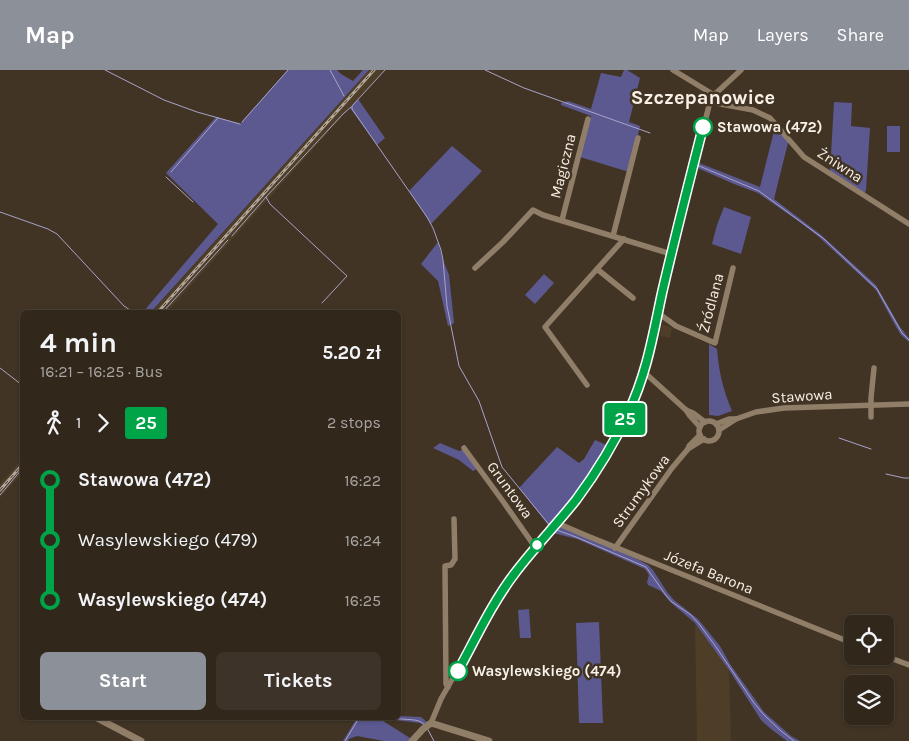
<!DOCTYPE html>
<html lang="en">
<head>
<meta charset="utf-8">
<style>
  :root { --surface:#31271b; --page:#3d3328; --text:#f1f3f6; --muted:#a8a5a3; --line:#4c443a; --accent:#8c9099 }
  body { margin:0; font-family:Karla,sans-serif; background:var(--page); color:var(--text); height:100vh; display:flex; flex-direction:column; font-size:19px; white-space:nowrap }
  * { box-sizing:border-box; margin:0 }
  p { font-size:16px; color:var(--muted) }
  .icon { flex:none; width:28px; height:28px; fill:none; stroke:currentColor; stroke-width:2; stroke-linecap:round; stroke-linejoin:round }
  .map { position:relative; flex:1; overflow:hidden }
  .side { position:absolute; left:20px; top:240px; width:381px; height:410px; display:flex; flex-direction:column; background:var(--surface); border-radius:8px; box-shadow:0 1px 4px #0004,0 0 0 1px var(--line) }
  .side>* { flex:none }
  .badge { padding:0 10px; border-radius:4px; font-size:18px; line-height:32px }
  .fabs { position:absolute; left:844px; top:545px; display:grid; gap:10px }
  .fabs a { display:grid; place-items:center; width:50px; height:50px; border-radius:8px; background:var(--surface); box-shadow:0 1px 4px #0004,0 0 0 1px var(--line); font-size:25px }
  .map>.badge { position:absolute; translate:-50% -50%; box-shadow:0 0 0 2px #fff }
  .legs { display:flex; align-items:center; gap:8px; height:55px; padding:0 20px; font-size:16px }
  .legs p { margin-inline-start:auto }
  .overview { display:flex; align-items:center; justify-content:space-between; height:85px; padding:0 20px }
  h1 { font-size:28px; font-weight:700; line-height:38px }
  .action { display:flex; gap:10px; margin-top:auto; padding:10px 20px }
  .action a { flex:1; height:58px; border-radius:8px; background:var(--accent); color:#fff; font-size:20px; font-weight:700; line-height:58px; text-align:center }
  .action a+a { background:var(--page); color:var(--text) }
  ul { padding:0 20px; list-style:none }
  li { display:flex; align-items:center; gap:18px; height:60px; font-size:19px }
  li i { display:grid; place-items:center; width:8px; height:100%; margin:0 6px; background:currentColor }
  li i::after { content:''; width:12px; height:12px; margin:-6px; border:4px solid; border-radius:50%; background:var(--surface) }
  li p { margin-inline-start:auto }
  li:first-child i { background:linear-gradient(#0000 50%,currentColor 0) }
  li:last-child i { background:linear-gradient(currentColor 50%,#0000 0) }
  header { display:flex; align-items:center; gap:30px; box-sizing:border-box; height:70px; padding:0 25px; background:var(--accent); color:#fff }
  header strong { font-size:24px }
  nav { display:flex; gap:28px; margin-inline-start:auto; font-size:18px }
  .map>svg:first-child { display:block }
  .built { fill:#4e3d27 }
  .green { fill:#5c5990 }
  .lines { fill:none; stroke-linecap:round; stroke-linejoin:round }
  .stream { stroke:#a8a4ca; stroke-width:1 }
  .minor { stroke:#907e68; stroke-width:5.5 }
  .tertiary { stroke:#907e68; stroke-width:7 }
  .rail-casing { stroke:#b2a89c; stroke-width:3 }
  .rail { stroke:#413424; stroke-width:1; stroke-dasharray:4; stroke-linecap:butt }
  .line-1-casing { stroke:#fff; stroke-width:11 }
  .line-1 { stroke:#00a448; stroke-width:8 }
  .stop-1-dot { fill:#fff; stroke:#00a448; stroke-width:2.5 }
  .labels { text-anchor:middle; stroke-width:5; stroke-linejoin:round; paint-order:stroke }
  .stop-label { font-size:15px; font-weight:bold; fill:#f9f1e7; stroke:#413424; text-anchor:start }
  .street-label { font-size:15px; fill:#f9f1e7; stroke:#413424 }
  .district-label { font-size:20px; font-weight:bold; fill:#f9f1e7; stroke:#413424 }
</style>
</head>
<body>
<header>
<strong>Map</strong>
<nav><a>Map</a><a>Layers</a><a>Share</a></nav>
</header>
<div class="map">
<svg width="909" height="671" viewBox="0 0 909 671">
  <rect width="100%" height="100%" fill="#413424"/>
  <g class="built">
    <polygon points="369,0 384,0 167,242 152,242"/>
    <polygon points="662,254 672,258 670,268 660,266"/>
    <polygon points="22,389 22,403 0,428 0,414"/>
    <polygon points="695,553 729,600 731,671 697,671"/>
  </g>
  <g class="green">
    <polygon points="288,0 337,0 341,4 353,11 363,0 369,0 151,242 143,242 218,154 166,103 216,47 240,54"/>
    <polygon points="624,0 627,0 640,8 629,52 640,56 629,102 580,87 591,46 561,35 561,33 568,31 591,39 601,3 621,7"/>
    <polygon points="358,29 385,68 377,75 350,38"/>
    <polygon points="834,32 852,33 851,56 870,58 866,120 864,125 830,102"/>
    <polygon points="776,53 789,69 774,129 820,164 876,215 900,257 909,268 909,272 901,265 895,255 876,220 819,167 801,153 758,123 734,114 693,96 694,91 760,117"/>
    <rect x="887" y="56" width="13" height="26"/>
    <polygon points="452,76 482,101 431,154 409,121"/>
    <polygon points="724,137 751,147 741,184 712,174 717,155"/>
    <polygon points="438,172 443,190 449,205 454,253 448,256 438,211 421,194"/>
    <polygon points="544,204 554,213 535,234 525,225"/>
    <path d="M 709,274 L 717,279 C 719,303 723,319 732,341 L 718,346 L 709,345 Z"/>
    <polygon points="595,370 611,377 557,452 639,490 648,495 653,500 667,522 674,530 698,549 720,576 730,594 764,642 791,666 800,671 787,671 771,659 761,650 729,600 695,553 670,532 661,521 648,515 647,512 649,505 645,499 577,469 553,463 557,453 549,456 519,418 557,377 579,393 584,389"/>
    <polygon points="440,373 459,381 465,379 479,398 473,401 459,390 433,378"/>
    <polygon points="529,539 531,568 520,568 518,540"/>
    <polygon points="599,552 603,653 579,653 576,553"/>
    <polygon points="399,646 421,647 428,653 424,656 420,653 395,650 391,648 384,648 383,651 410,668 412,671 384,671 357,666 349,669 348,671 343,671 357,648 399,648"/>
  </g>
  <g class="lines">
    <g class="stream">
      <polyline points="105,0 164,30 197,42 240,54"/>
      <polyline points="330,0 344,26"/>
      <polyline points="385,0 352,36 352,39 427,147 433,158 441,180 443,190 447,236 459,296 479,331 502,397 551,457"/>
      <polyline points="485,0 524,18 650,63"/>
      <polyline points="242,52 288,0"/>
      <polyline points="697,95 759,121 824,169 877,219 902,263 909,270"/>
      <polyline points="171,102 218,48"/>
      <polyline points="166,107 193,132"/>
      <polyline points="0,142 48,159 57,164 124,236 130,240 145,242"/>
      <polyline points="232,166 266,127"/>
      <polyline points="322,233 347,206 270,134 266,127 343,44 351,37"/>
      <polyline points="163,242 228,170"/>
      <polyline points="0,298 22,315"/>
      <polyline points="839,368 871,379"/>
      <polyline points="886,404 904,408 909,408"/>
      <polyline points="0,425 22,399"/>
      <polyline points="554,459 576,467 646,497 665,524 672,532 691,545 699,554 714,574 754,633 765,646 781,661 794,671"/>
      <path d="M 396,648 C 405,651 418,647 425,655"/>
      <polyline points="427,658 434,671"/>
      <polyline points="345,671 359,648"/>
    </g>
    <g class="minor">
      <polyline points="673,0 714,25"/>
      <polyline points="710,32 753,40 770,48 804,87 909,154"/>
      <polyline points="562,150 588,49"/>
      <polyline points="613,166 638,68"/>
      <polyline points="624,169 597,199 633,228"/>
      <polyline points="475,198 503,172 533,140 543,145 671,184"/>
      <polyline points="658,243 676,256 715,273 733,198"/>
      <polyline points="644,302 686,340 693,343 705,352"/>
      <polyline points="587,315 545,257 597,199"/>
      <polyline points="686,340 690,346 700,357"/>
      <polyline points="871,347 871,328 874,298"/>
      <circle cx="709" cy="361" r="10"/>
      <polyline points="716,354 729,349 736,349 756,342 784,338 909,334"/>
      <polyline points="719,360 736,349"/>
      <polyline points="464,378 502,430 535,477"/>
      <polyline points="688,379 704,369"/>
      <polyline points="557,453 585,465 852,573"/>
      <polyline points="615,478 672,398 688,379 689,376 700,365"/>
      <polyline points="885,586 909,595"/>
      <polyline points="448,617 446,614 445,496 451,495 455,489 454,449"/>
      <polyline points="431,653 441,629 503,519 535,477 575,430 591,409 606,385 628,343 641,314 647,295 671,184 710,32 714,25 741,0"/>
    </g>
    <g class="tertiary">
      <polyline points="97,648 141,671"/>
      <polyline points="412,671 423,659 431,653 489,671"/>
    </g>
    <defs>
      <g id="rail">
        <polyline points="158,242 374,0"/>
        <polyline points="0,420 22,395"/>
      </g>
    </defs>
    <use href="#rail" class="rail-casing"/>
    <use href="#rail" class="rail"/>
  </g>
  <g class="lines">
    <defs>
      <path id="line-1" d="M 458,601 C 476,568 492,533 515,503 C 534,478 556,455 576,430 C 596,403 614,374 628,343 C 647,303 653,265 662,223 C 675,167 689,112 703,57"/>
    </defs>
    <use href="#line-1" class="line-1-casing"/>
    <use href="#line-1" class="line-1"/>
  </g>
  <g class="stop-1-dot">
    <circle cx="703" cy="57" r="9"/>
    <circle cx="537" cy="475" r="6"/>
    <circle cx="458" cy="601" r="9"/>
  </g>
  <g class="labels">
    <g class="stop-label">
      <text x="717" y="62">Stawowa (472)</text>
      <text x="472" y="606">Wasylewskiego (474)</text>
    </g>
    <g class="street-label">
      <text transform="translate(840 95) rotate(33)" y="5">Żniwna</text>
      <text transform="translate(563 96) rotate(-76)" y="5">Magiczna</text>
      <text transform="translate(711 233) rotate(-75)" y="5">Źródlana</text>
      <text transform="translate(802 326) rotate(-4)" y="5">Stawowa</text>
      <text transform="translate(510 420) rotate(54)" y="5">Gruntowa</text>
      <text transform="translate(641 421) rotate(-54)" y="5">Strumykowa</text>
      <text transform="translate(709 502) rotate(22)" y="5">Józefa Barona</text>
    </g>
    <g class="district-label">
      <text x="703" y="34">Szczepanowice</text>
    </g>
  </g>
</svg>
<div class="fabs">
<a><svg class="icon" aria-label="locate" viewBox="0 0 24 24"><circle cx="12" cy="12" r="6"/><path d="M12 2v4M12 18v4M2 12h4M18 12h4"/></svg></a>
<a><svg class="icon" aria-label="layers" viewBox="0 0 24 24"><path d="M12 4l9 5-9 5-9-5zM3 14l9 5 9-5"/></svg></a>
</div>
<b class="badge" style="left:625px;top:349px;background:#00a448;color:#fff">25</b>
<section class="side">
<div class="overview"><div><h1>4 min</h1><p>16:21 – 16:25 · Bus</p></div><b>5.20 zł</b></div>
<div class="legs"><svg class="icon" aria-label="walk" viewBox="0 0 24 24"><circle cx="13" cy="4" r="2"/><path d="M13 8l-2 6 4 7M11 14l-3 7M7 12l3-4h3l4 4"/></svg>1<svg class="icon" aria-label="forward" viewBox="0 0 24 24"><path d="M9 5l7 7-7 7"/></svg><b class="badge" style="background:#00a448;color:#fff">25</b><p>2 stops</p></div>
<ul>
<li><i style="color:#00a448"></i><b>Stawowa (472)</b><p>16:22</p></li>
<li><i style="color:#00a448"></i><span>Wasylewskiego (479)</span><p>16:24</p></li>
<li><i style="color:#00a448"></i><b>Wasylewskiego (474)</b><p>16:25</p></li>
</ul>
<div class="action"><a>Start</a><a>Tickets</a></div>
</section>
</div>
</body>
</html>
